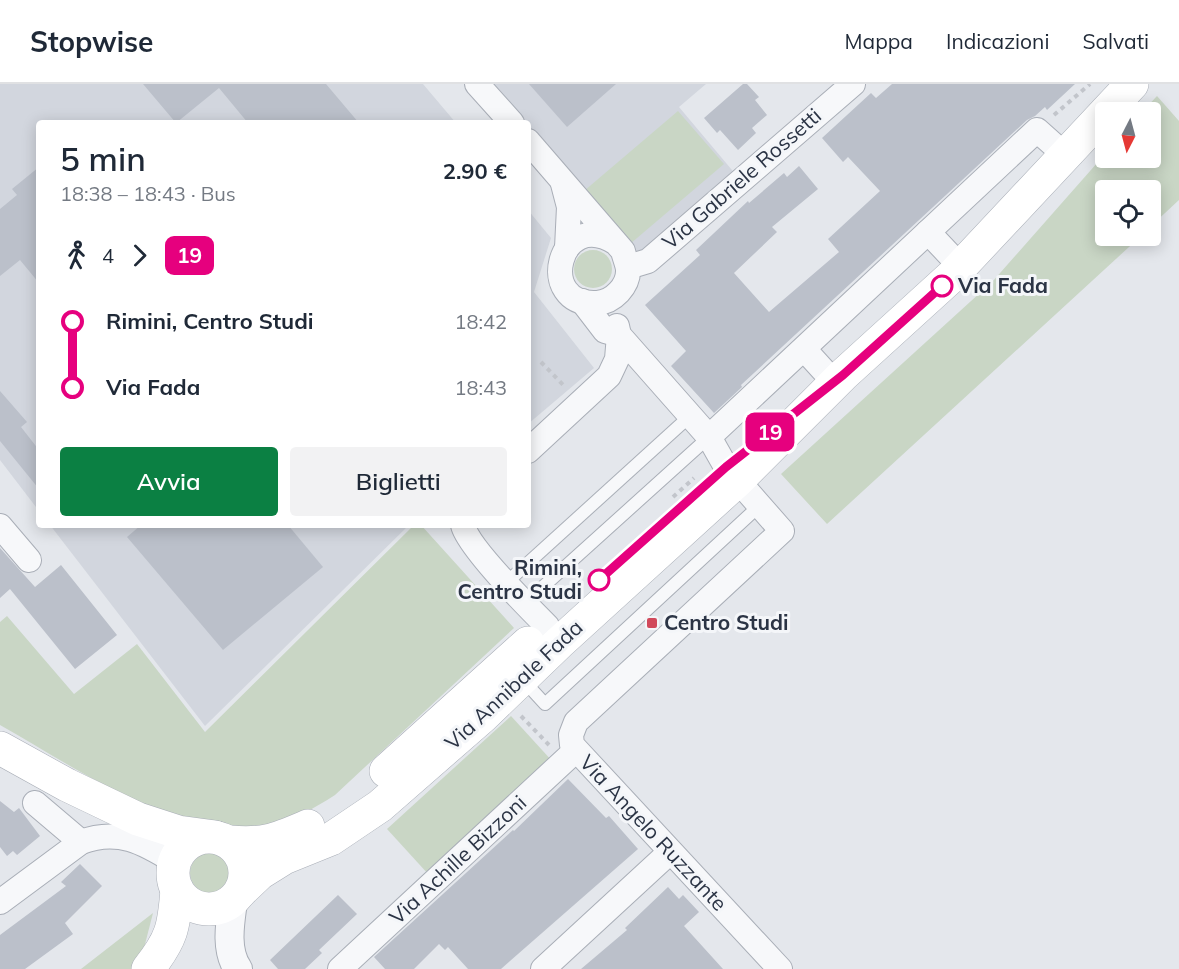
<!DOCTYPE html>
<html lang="it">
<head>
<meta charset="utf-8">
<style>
  :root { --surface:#fff; --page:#f2f2f3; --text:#1f2937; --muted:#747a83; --line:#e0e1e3; --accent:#0b8043 }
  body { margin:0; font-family:Mulish,sans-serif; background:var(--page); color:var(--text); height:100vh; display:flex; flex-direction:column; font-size:22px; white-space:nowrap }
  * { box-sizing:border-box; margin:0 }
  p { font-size:20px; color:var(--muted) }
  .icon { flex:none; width:33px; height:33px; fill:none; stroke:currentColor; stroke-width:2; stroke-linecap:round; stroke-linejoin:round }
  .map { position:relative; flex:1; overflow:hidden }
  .details { position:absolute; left:36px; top:36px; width:495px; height:408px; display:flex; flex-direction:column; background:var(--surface); border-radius:6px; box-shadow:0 3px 15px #0003 }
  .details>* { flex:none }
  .badge { padding:0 12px; border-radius:9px; font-size:21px; line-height:39px }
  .needle { width:39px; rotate:186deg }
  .buttons { position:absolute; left:1095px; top:18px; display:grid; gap:12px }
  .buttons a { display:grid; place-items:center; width:66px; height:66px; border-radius:6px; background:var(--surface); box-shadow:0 3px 15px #0003; font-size:30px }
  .map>.badge { position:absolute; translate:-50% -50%; box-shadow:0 0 0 3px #fff }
  .legs { display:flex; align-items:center; gap:9px; height:66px; padding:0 24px; font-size:20px }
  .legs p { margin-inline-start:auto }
  .summary { display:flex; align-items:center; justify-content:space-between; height:102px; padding:0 24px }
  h1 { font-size:33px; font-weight:600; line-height:45px }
  .button { display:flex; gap:12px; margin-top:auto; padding:12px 24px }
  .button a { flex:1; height:69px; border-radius:6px; background:var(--accent); color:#fff; font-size:24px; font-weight:600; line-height:69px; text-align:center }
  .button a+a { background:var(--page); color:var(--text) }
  ul { padding:0 24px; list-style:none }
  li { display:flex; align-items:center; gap:21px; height:66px; font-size:22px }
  li i { display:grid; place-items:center; width:9px; height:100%; margin:0 8px; background:currentColor }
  li i::after { content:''; width:15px; height:15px; margin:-8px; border:4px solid; border-radius:50%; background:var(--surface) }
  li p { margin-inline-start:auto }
  li:first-child i { background:linear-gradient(#0000 50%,currentColor 0) }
  li:last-child i { background:linear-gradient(currentColor 50%,#0000 0) }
  header { display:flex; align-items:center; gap:36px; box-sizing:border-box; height:84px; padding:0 30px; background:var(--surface); border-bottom:2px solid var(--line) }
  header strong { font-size:28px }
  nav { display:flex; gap:33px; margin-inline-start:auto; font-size:21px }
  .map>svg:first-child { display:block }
  .built { fill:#d2d6de }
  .green { fill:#c9d6c5 }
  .building { fill:#bbc0ca }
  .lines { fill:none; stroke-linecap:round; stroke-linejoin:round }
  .service-casing { stroke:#a9aeb7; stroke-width:14 }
  .minor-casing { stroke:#a9aeb7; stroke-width:26 }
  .tertiary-casing { stroke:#a9aeb7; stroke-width:30 }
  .secondary-casing { stroke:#a9aeb7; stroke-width:34 }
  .path { stroke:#c2c5cb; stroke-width:4; stroke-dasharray:4.5 4.5; stroke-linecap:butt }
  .service { stroke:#f7f8fa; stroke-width:12 }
  .minor { stroke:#f7f8fa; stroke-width:24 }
  .tertiary { stroke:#f7f8fa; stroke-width:28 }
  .secondary { stroke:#fff; stroke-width:33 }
  .line-1-casing { stroke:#fff; stroke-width:14 }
  .line-1 { stroke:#e6007e; stroke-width:9 }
  .stop-1-dot { fill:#fff; stroke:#e6007e; stroke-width:3 }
  .poi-dot { fill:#d1495b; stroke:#f4f6f9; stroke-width:2 }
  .labels { text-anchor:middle; stroke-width:6; stroke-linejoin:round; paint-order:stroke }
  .street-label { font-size:21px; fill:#2b3445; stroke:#f4f6f9 }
  .stop-label { font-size:21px; font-weight:bold; fill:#2b3445; stroke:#f4f6f9; text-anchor:start }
  .poi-label { font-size:21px; font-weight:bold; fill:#2b3445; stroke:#f4f6f9; text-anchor:start }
</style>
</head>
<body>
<header>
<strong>Stopwise</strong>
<nav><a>Mappa</a><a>Indicazioni</a><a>Salvati</a></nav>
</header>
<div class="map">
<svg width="1179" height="885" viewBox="0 0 1179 885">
  <rect width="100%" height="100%" fill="#e4e7ec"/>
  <g class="built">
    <polygon points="0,0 423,0 456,39 39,39 39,427 0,376"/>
    <polygon points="487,0 706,0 679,23 737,92 648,166 638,169 628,164 528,48 528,39 520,39"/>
    <polygon points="528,126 551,154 534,208 594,284 528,340"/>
    <polygon points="50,441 409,441 205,642"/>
  </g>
  <g class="green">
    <polygon points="1157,12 1179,37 1179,116 1151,142 1150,106 1106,106 1106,152 1141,152 827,440 781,390 993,197 1105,70 1106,74 1150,74 1150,28 1142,28"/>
    <polygon points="678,27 724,80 630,160 584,107"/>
    <circle cx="593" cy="185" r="19"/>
    <path d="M 414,441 L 421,441 L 514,544 L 335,711 C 313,725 292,737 265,743 C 257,744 246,743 238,742 C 149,738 75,683 0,641 L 0,538 L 7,532 L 74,610 L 137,560 L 205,648 Z"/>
    <polygon points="511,632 553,678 429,791 387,745"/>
    <circle cx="210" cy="789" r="20"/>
    <polygon points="153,829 142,872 132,885 81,885"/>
  </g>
  <g class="building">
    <polygon points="143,0 326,0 359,39 248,39 219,4 176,39"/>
    <polygon points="529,0 616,0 567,43"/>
    <polygon points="743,0 747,0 759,13 755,16 767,31 752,44 756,49 738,66 720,46 717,49 704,34"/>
    <polygon points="892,0 1075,0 1047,26 1045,23 1035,32 1027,36 741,301 742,303 714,329 671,282 686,267 645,221 700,171 696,166 748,117 749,119 784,89 787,93 799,82 818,105 772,143 777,148 734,189 769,228 839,168 828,155 880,107 848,73 843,78 822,54 871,9 876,14"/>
    <polygon points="39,83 39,199 20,176 0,192 0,125 17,111 12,105"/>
    <polygon points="0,307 27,338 21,343 39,366 39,405 0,357"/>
    <polygon points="141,441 288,441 323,483 223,566 127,453"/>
    <polygon points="0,464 35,503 61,481 117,551 75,585 10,505 0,514"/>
    <polygon points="568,695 606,734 609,732 638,765 501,885 468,885 448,863 445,866 439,860 414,885 385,885 374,873 513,746 514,747"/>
    <polygon points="0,717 14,728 19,724 40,752 17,771 13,767 7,772 0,763"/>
    <polygon points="80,780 102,802 65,839 73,850 25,885 0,885 0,851 66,802 61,798"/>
    <polygon points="668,803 679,815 683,811 699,828 684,842 723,885 581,885 627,846 625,844"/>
    <polygon points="338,811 357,830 319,866 322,869 305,885 278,885 270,876"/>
  </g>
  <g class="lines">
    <defs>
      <g id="service">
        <polyline points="506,499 690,332"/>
        <polyline points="525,519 709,353"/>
        <polyline points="523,596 545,620 759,422"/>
      </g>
      <g id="minor">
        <polyline points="477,0 512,39"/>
        <path d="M 528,57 L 623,167 C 624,172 627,179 628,185 C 629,202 613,218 597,219 C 535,223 558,122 616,159"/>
        <polyline points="563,100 569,123 567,164"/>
        <polyline points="928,148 961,183"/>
        <polyline points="628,183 648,177 853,0"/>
        <polyline points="582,217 605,247 619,251 709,353 726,383 782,447 576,638 571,651 572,661 780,885"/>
        <polyline points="804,265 834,298"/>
        <polyline points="709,353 1037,46 1065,71"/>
        <polyline points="528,367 609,292 617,275 619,251 617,242"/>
        <path d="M 463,441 C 467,462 529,524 547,542"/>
        <polyline points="0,442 29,476"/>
        <polyline points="35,719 81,758"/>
        <path d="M 0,818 L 81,758 C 118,744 143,758 175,778"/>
        <polyline points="340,885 575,667"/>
        <polyline points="543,885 670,768"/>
      </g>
      <path id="tertiary" d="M 233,818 C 230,839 225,866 238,885"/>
      <g id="secondary">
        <polyline points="0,664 67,701 138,735 178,748 215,753"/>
        <polyline points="386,687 528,559"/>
        <circle cx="209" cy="789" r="36"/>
        <path d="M 229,758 C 265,761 275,756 308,742"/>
        <polyline points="241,807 260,789 284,774 331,755 380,722 482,633 559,559 737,397 843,291 953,191 1132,0"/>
        <path d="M 148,885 C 172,855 174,843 177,806"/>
      </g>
    </defs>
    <use href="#service" class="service-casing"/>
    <use href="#minor" class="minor-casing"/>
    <use href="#tertiary" class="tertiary-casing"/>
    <use href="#secondary" class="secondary-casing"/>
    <g class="path">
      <polyline points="1054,31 1090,0"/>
      <polyline points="541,278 565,303"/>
      <polyline points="673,413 694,394"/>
      <polyline points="521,632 549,661"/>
    </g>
    <use href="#service" class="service"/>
    <use href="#minor" class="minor"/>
    <use href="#tertiary" class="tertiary"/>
    <use href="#secondary" class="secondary"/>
  </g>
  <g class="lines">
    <defs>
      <polyline id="line-1" points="599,496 726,383 843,291 942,202"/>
    </defs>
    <use href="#line-1" class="line-1-casing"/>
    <use href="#line-1" class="line-1"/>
  </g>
  <g class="stop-1-dot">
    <circle cx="942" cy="202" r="10"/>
    <circle cx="599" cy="496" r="10"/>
  </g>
  <rect class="poi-dot" x="646" y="533" width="12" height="12" rx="3"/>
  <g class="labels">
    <g class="street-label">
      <text transform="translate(742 95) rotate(-41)" y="7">Via Gabriele Rossetti</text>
      <text transform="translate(514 601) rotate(-43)" y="7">Via Annibale Fada</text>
      <text transform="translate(653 749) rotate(47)" y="7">Via Angelo Ruzzante</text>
      <text transform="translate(458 776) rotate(-43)" y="7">Via Achille Bizzoni</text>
    </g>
    <g class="stop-label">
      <text x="958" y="209">Via Fada</text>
      <text x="582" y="491" text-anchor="end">Rimini,<tspan x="582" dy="24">Centro Studi</tspan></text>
    </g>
    <g class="poi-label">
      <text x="664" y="546">Centro Studi</text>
    </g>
  </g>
</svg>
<div class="buttons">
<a><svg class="needle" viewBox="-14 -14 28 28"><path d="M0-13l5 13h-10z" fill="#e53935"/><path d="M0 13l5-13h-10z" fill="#747a83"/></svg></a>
<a><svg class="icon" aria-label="locate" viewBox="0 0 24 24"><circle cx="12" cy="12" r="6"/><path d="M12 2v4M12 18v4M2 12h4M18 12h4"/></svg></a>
</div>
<b class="badge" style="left:770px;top:348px;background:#e6007e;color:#fff">19</b>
<section class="details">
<div class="summary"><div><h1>5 min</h1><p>18:38 – 18:43 · Bus</p></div><b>2.90 €</b></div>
<div class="legs"><svg class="icon" aria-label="walk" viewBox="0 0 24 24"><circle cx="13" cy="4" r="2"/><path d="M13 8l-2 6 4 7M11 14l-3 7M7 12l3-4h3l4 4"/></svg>4<svg class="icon" aria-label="forward" viewBox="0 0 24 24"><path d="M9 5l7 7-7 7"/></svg><b class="badge" style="background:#e6007e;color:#fff">19</b></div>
<ul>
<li><i style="color:#e6007e"></i><b>Rimini, Centro Studi</b><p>18:42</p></li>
<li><i style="color:#e6007e"></i><b>Via Fada</b><p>18:43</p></li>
</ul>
<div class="button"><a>Avvia</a><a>Biglietti</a></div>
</section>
</div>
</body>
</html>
